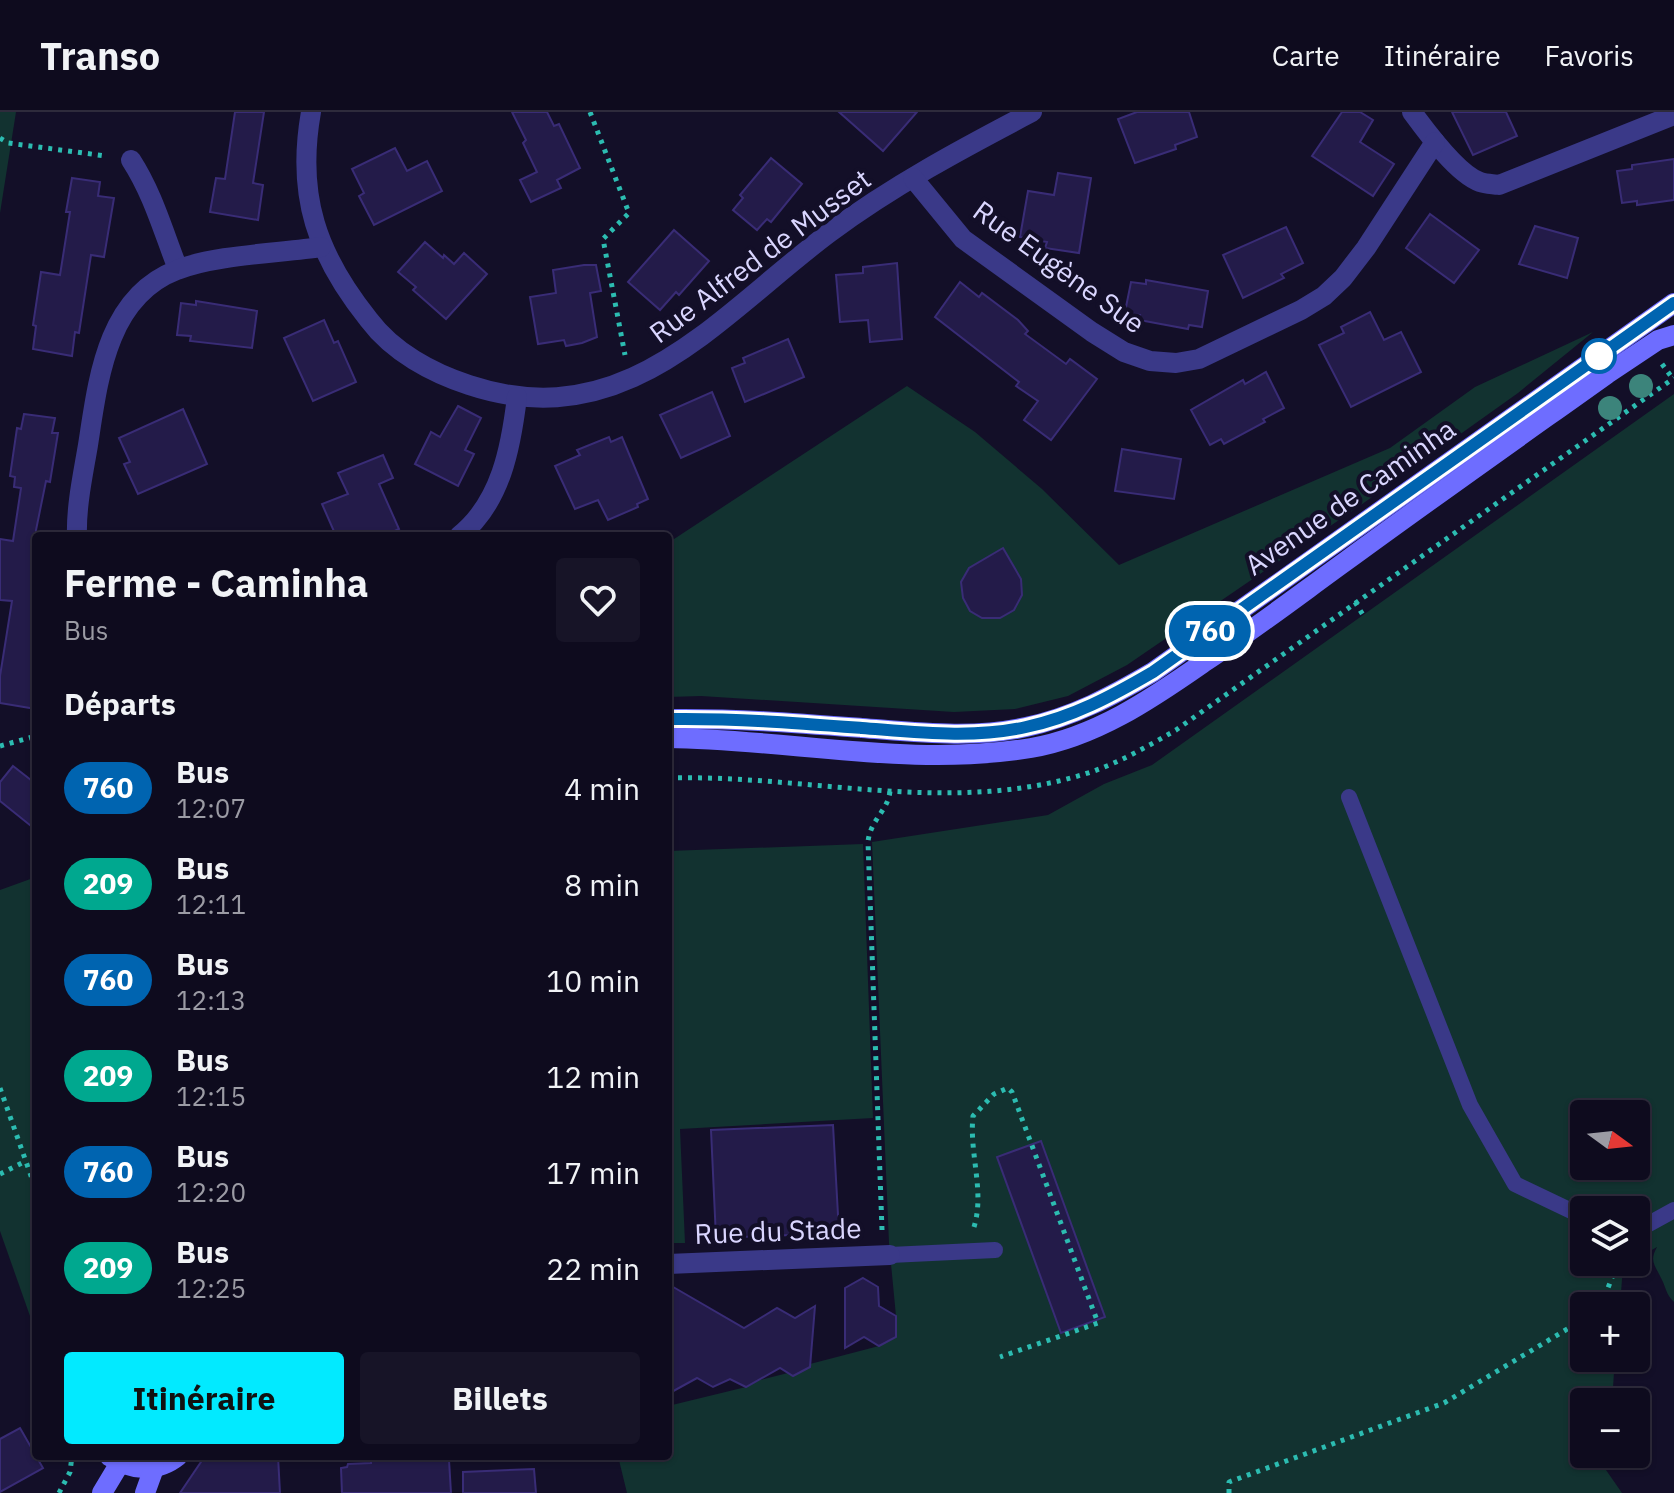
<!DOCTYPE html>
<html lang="fr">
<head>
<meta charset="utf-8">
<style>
  :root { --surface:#0e0b1e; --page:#171427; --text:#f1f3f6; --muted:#9b9ba4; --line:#2e2b3c; --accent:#02eaff }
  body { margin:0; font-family:"IBM Plex Sans",sans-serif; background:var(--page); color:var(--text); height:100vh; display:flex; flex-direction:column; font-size:30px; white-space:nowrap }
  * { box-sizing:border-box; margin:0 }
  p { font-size:26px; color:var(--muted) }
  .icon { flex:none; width:44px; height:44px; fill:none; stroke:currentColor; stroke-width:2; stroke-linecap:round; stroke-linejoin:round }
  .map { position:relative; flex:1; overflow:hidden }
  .details { position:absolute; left:32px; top:420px; width:640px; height:928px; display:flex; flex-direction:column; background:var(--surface); border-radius:8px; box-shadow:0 2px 6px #0004,0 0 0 2px var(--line) }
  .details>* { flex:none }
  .badge { padding:0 16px; border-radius:26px; font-size:28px; line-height:52px }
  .needle { width:52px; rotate:105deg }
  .controls { position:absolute; left:1570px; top:988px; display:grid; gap:16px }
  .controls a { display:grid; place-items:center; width:80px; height:80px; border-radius:8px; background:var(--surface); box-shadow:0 2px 6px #0004,0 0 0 2px var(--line); font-size:40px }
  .map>.badge { position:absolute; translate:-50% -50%; box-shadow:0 0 0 4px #fff }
  h2 { padding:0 32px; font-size:30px; line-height:72px }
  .round { display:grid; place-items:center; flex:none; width:84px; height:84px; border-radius:8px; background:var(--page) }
  .headline { display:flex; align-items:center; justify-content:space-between; height:136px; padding:0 32px }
  h1 { font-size:38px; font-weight:700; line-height:60px }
  .action { display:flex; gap:16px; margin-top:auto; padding:16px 32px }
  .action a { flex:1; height:92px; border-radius:8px; background:var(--accent); color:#111; font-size:32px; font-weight:700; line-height:92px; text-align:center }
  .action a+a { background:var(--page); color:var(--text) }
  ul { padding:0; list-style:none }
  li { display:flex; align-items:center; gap:24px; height:96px; padding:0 32px }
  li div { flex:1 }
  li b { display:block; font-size:30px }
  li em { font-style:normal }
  li .badge { min-width:88px; font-weight:700; text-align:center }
  header { display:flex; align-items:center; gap:48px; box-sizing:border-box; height:112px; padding:0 40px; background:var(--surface); border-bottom:2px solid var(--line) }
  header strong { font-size:38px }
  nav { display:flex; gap:44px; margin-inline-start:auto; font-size:28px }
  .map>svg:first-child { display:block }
  .green { fill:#123230; fill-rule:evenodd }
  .building { fill:#231b49; stroke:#392c76; stroke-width:2 }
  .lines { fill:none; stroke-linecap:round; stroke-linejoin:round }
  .path { stroke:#2cbcb1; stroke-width:5; stroke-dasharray:4 6; stroke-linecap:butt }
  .lane { stroke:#3a3988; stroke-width:16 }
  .street { stroke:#3a3988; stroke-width:20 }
  .secondary { stroke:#6e6dff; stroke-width:20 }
  .tree { fill:#3c847b }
  .line-casing { stroke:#fff; stroke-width:18 }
  .line { stroke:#0064b0; stroke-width:12 }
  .stop-dot { fill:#fff; stroke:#0064b0; stroke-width:4 }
  .labels { text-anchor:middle; stroke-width:8; stroke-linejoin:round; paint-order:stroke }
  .street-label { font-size:28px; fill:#dad6ff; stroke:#130f28 }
</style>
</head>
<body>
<header>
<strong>Transo</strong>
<nav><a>Carte</a><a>Itinéraire</a><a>Favoris</a></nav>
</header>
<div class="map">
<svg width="1674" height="1381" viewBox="0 0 1674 1381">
  <rect width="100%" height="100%" fill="#130f28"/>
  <g class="green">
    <polygon points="0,0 16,0 0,101"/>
    <polygon points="1593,220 1518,281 1358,395 1127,553 1068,584 1015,597 954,600 701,584 668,585 668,431 907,274 975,320 1042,377 1119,453 1390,336 1475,275"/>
    <path d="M 1674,282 L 1674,1190 C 1666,1183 1666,1175 1661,1166 C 1655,1153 1649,1149 1657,1135 L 1636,1147 L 1636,1098 L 1584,1098 L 1584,1150 L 1630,1150 L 1623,1154 L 1620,1194 L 1584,1194 L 1584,1246 L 1615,1246 L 1612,1290 L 1584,1290 L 1584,1342 L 1608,1342 L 1606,1358 L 1622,1381 L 627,1381 L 618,1344 L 668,1344 L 668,1294 L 746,1275 L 760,1268 L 788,1261 L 794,1264 L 810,1252 L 879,1234 L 896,1204 L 889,1131 L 872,730 L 1048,703 L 1104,672 L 1152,653 ZM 1584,1002 L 1636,1002 L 1636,1054 L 1584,1054 Z"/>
    <polygon points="863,732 873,1006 680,1017 685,1131 668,1131 668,739"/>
    <polygon points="36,765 36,1221 0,1119 0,778"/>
  </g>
  <g class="building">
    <polygon points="235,0 264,0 253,71 263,73 258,108 210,100 216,66 225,67"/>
    <polygon points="512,0 547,0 554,14 559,12 580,56 557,68 561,76 531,90 520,68 537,60 523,31 526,28"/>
    <polygon points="839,0 917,0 883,39"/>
    <polygon points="1137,0 1189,0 1197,25 1175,33 1176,37 1135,51 1118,7"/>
    <polygon points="1342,0 1360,0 1373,8 1360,30 1394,52 1373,84 1312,44"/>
    <polygon points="1452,0 1506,0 1517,24 1473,43"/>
    <polygon points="395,36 407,59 427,49 442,79 374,113 359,84 364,81 352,57"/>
    <polygon points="771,46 802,72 771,110 767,107 757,118 733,98 743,86 740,83"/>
    <polygon points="1674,47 1674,88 1637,93 1637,89 1622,91 1617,59 1632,57 1632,53"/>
    <polygon points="1058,61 1091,66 1079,141 1045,136 1047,130 1020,125 1028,79 1054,83"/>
    <polygon points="72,66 100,70 98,84 114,86 104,145 91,143 79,221 75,220 72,244 33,237 36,214 33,213 41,160 60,163 70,100 66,100"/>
    <polygon points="1430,102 1479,138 1454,171 1406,136"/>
    <polygon points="1535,114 1578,126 1567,166 1519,152"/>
    <polygon points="1286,115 1303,151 1281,162 1284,166 1243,186 1223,143"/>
    <polygon points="674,118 709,149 679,183 676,180 660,198 628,170"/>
    <polygon points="425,130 443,146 444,143 454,152 464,141 487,162 446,207 413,178 416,175 398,160"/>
    <polygon points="897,151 902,227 870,230 868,208 840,210 836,163 863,161 863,155"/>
    <polygon points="584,153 596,153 601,179 590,181 597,225 582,231 566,234 564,228 538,232 530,185 556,181 553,158"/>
    <polygon points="1146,168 1208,179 1202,215 1189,213 1188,217 1139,208 1140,203 1125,200 1131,170 1146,172"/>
    <polygon points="960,170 979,185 982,181 1018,208 1028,219 1025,222 1066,252 1070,247 1097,267 1051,328 1024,308 1038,289 1016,274 1019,270 935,205"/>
    <polygon points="196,189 257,199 252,236 190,229 191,224 177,223 181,191 196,193"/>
    <polygon points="1370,200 1384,228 1401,220 1421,260 1351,295 1319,233 1344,221 1341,215"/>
    <polygon points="324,208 334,231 338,229 356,270 313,289 284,226"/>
    <polygon points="788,227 804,265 745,290 732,256 745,251 743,246"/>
    <polygon points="1266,260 1284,296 1263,307 1265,310 1224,332 1221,327 1210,333 1191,298 1243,268 1245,272"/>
    <polygon points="712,280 730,324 681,346 660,303"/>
    <polygon points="458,294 481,306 465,338 474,342 458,374 415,352 431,320 440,325"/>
    <polygon points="183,297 207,352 138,382 124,352 130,350 119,326"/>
    <polygon points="24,302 55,306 52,321 58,321 50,370 46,369 36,418 36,597 0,591 0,564 12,489 0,488 0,427 13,429 21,376 14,375 15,365 10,364 17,316 21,317"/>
    <polygon points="609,325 611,330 622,325 648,387 637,392 638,395 608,408 598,388 575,397 555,354 580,343 577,338"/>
    <polygon points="1122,337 1181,347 1174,387 1115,379"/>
    <polygon points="383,343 393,366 379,372 399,417 384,424 336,424 322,392 348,382 338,361"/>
    <polygon points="1003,436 1021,467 1022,483 1014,498 1000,506 982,506 970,499 963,486 961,470 969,456"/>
    <polygon points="13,654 36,672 36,718 0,689 0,670"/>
    <polygon points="833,1013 839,1121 716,1126 711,1018"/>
    <polygon points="1041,1029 1105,1205 1061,1221 997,1045"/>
    <polygon points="863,1166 878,1175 879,1194 896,1204 896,1225 879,1234 864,1225 845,1236 845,1176"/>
    <polygon points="668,1172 744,1216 777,1196 795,1206 815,1194 810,1255 793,1264 780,1256 746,1275 730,1267 713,1275 697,1266 668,1282"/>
    <polygon points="20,1316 43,1356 0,1380 0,1327"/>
    <polygon points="205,1344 278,1344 280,1381 180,1381"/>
    <polygon points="419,1346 449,1348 451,1381 342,1381 341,1356 347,1355 348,1352 371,1351 371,1348 419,1349"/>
    <polygon points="534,1357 536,1381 463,1381 463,1360"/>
  </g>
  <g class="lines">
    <g class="path">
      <polyline points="590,0 629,101 603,127 625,243"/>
      <polyline points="0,26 8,31 106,44"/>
      <polyline points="1662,252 1673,267"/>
      <polyline points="1355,490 1363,503"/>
      <polyline points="0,634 36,624"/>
      <path d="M 668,666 C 810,662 955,706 1094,659 C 1122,649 1150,633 1176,618 L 1674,266"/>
      <polyline points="0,976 36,1078"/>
      <polyline points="0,1062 26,1049"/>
      <path d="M 974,1115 C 985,1079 969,1042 973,1004 L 994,982 L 1008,976 L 1012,980 L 1098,1211 L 1000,1245"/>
      <path d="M 882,1118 L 868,730 C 870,708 888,699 890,679"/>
      <polyline points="1601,1194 1618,1150"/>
      <polyline points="59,1381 70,1360 72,1344"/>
      <polyline points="1229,1381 1229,1370 1444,1291 1584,1207"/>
    </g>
    <g class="lane">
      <polyline points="1349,685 1470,993 1515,1072 1584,1105"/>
      <polyline points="1636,1119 1674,1098"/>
      <polyline points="890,1143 995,1138"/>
    </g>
    <g class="street">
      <path d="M 311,0 C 296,84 317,143 369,208 C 393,240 432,261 469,273 C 626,325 717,205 829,121 C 892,74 963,36 1032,0"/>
      <path d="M 1412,0 C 1426,19 1457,62 1480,70 C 1486,72 1493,72 1499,73 L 1674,3"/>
      <path d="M 131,48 C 153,82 163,119 178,157"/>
      <polyline points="913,66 963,127 1092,220 1124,240 1150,249 1176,251 1199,247 1301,198 1324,184 1343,166 1366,136 1435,30"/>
      <path d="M 77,424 C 76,394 83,363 88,333 C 98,269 106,185 177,158 C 213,143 281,141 321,135"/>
      <path d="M 459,424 C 501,391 511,335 517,285"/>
      <polyline points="668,1152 890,1143"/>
    </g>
    <g class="secondary">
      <path d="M 668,607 C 733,606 797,611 862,616 C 915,620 973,627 1026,615 C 1073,605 1112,584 1153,560 L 1674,191"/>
      <path d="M 668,626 C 788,627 911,656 1031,636 C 1095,625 1150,588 1203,551 C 1252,519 1299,483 1346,449 C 1432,386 1520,324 1607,262 L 1658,228 L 1674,223"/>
      <path d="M 109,1344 C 131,1359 157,1361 178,1344"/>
      <polyline points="102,1381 120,1351"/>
      <polyline points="145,1381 154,1356"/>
    </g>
  </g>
  <g class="tree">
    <circle cx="1641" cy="274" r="12"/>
    <circle cx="1610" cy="296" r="12"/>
  </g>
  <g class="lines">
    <defs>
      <path id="line" d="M 668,607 C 733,606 797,611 862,616 C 915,620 973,627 1026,615 C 1073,605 1112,584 1153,560 L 1674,191"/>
    </defs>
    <use href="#line" class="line-casing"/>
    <use href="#line" class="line"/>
  </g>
  <circle class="stop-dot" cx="1599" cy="244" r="16"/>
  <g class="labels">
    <g class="street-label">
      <text transform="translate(760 144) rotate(-37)" y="10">Rue Alfred de Musset</text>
      <text transform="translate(1059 155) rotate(36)" y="10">Rue Eugène Sue</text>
      <text transform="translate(1350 385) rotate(-35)" y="10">Avenue de Caminha</text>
      <text transform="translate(778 1119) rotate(-2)" y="10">Rue du Stade</text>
    </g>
  </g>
</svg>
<div class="controls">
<a><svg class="needle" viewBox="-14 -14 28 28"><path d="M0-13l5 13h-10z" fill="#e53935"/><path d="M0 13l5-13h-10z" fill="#9b9ba4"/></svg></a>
<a><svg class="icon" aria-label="layers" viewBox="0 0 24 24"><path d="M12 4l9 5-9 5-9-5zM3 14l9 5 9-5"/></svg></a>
<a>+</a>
<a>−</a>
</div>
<b class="badge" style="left:1210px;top:519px;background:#0064b0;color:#fff">760</b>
<section class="details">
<div class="headline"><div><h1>Ferme - Caminha</h1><p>Bus</p></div><a class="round"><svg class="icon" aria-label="heart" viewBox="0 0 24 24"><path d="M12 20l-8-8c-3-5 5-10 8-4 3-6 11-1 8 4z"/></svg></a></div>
<h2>Départs</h2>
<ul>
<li><span class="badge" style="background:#0064b0;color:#fff">760</span><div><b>Bus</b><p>12:07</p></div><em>4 min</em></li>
<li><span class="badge" style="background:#00a88f;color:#fff">209</span><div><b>Bus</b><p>12:11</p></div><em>8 min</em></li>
<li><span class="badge" style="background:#0064b0;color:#fff">760</span><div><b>Bus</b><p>12:13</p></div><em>10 min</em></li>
<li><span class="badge" style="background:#00a88f;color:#fff">209</span><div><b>Bus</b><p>12:15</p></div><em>12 min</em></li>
<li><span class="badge" style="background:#0064b0;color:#fff">760</span><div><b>Bus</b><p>12:20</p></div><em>17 min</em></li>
<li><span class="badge" style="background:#00a88f;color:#fff">209</span><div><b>Bus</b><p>12:25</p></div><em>22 min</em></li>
</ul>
<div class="action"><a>Itinéraire</a><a>Billets</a></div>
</section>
</div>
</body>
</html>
